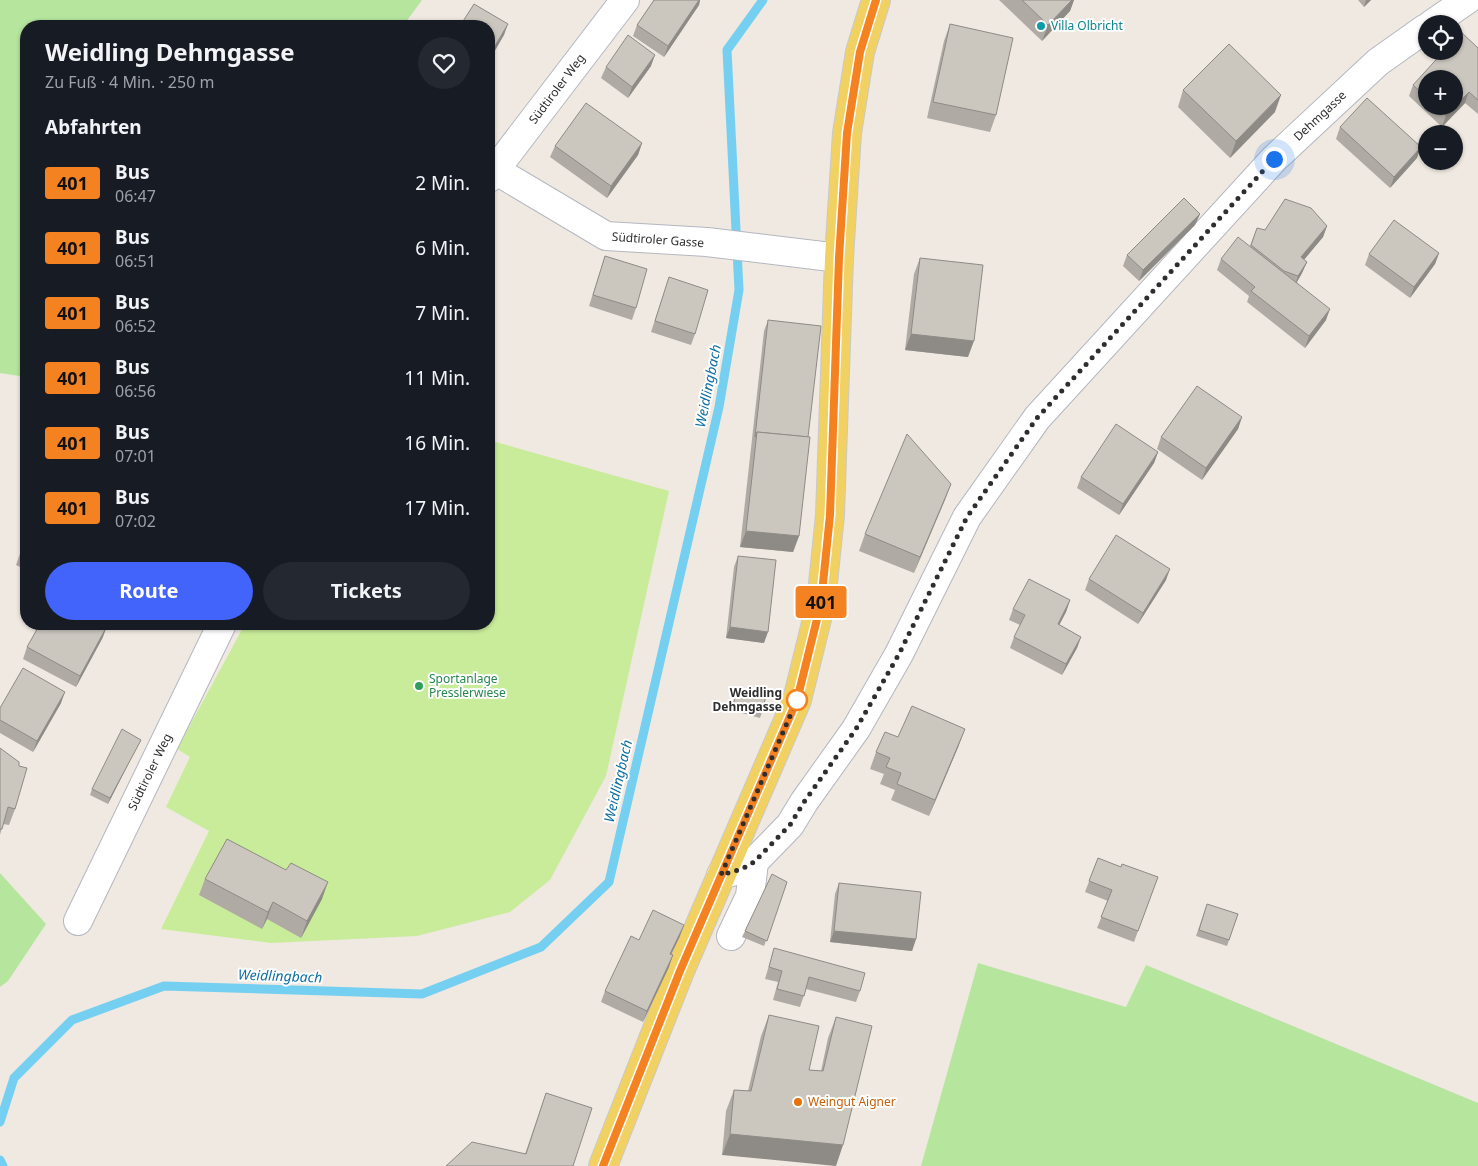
<!DOCTYPE html>
<html lang="de">
<head>
<meta charset="utf-8">
<style>
  :root { --surface:#171b24; --page:#242831; --text:#f1f3f6; --muted:#9ea1a6; --accent:#4264fb }
  body { margin:0; font-family:"Noto Sans",sans-serif; background:var(--page); color:var(--text); height:100vh; display:flex; flex-direction:column; font-size:19px; white-space:nowrap }
  * { box-sizing:border-box; margin:0 }
  p { font-size:16px; color:var(--muted) }
  .icon { flex:none; width:28px; height:28px; fill:none; stroke:currentColor; stroke-width:2; stroke-linecap:round; stroke-linejoin:round }
  .map { position:relative; flex:1; overflow:hidden }
  .side { position:absolute; left:20px; top:20px; width:475px; height:610px; display:flex; flex-direction:column; background:var(--surface); border-radius:20px; box-shadow:0 1px 4px #0004 }
  .side>* { flex:none }
  .badge { padding:0 10px; border-radius:4px; font-size:18px; line-height:32px }
  .controls { position:absolute; left:1418px; top:15px; display:grid; gap:10px }
  .controls a { display:grid; place-items:center; width:45px; height:45px; border-radius:50%; background:var(--surface); box-shadow:0 1px 4px #0004; font-size:25px }
  .you { position:absolute; width:25px; height:25px; margin:-12px; border:4px solid #fff; border-radius:50%; background:#1a73e8; box-shadow:0 0 0 8px #1a73e833 }
  .map>.badge { position:absolute; translate:-50% -50%; box-shadow:0 0 0 2px #fff }
  h2 { padding:0 25px; font-size:19px; line-height:45px }
  .round { display:grid; place-items:center; flex:none; width:52px; height:52px; border-radius:26px; background:var(--page) }
  .overview { display:flex; align-items:center; justify-content:space-between; height:85px; padding:0 25px }
  h1 { font-size:24px; font-weight:700; line-height:38px }
  .action { display:flex; gap:10px; margin-top:auto; padding:10px 25px }
  .action a { flex:1; height:58px; border-radius:30px; background:var(--accent); color:#fff; font-size:20px; font-weight:700; line-height:58px; text-align:center }
  .action a+a { background:var(--page); color:var(--text) }
  ul { padding:0; list-style:none }
  li { display:flex; align-items:center; gap:15px; height:65px; padding:0 25px }
  li div { flex:1 }
  li b { display:block; font-size:19px }
  li em { font-style:normal }
  li .badge { min-width:55px; font-weight:700; text-align:center }
  .map>svg:first-child { display:block }
  .green { fill:#b6e59e }
  .pitch { fill:#c9ec9a }
  .lines { fill:none; stroke-linecap:round; stroke-linejoin:round }
  .stream { stroke:#75cff0; stroke-width:9 }
  .minor-casing { stroke:#b4b7c1; stroke-width:30 }
  .major-casing { stroke:#c9c9c9; stroke-width:30 }
  .minor { stroke:#fff; stroke-width:28 }
  .major { stroke:#f2d163; stroke-width:28 }
  .wall { fill:#afaba4; fill-rule:evenodd }
  .shaded-wall { fill:#8e8b86 }
  .building { fill:#cbc7bf; stroke:#8e8b86 }
  .line-casing { stroke:#fff; stroke-width:11 }
  .line { stroke:#f58220; stroke-width:8 }
  .walk { stroke:#2e2e2e; stroke-width:5; stroke-dasharray:0 9 }
  .culture-dot { fill:#0f9aa8; stroke:#fff; stroke-width:2 }
  .leisure-dot { fill:#2e9e5b; stroke:#fff; stroke-width:2 }
  .stop-dot { fill:#fff; stroke:#f58220; stroke-width:2.5 }
  .food-dot { fill:#e8710a; stroke:#fff; stroke-width:2 }
  .labels { text-anchor:middle; stroke-width:4; stroke-linejoin:round; paint-order:stroke }
  .culture-label { font-size:12px; fill:#0d838f; stroke:#fff; text-anchor:start }
  .street-label { font-size:12px; fill:#2e2e2e; stroke:#fff }
  .leisure-label { font-size:12px; fill:#27864d; stroke:#fff; text-anchor:start }
  .stop-label { font-size:12px; font-weight:bold; fill:#2e2e2e; stroke:#fff; text-anchor:end }
  .food-label { font-size:12px; fill:#c56008; stroke:#fff; text-anchor:start }
  .water-label { font-size:14px; font-style:italic; fill:#0d6fa3; stroke:#fff }
</style>
</head>
<body>
<div class="map">
<svg width="1478" height="1166" viewBox="0 0 1478 1166">
  <rect width="100%" height="100%" fill="#efe9e1"/>
  <g class="green">
    <polygon points="0,0 422,0 403,26 26,26 26,377 0,373"/>
    <polygon points="0,873 46,924 8,981 0,987"/>
    <polygon points="978,963 1126,1007 1146,965 1478,1103 1478,1166 921,1166"/>
  </g>
  <polygon class="pitch" points="489,440 669,491 606,776 550,880 510,912 417,936 271,943 161,929 209,831 166,807 190,757 177,749 245,624 489,624"/>
  <g class="lines">
    <g class="stream">
      <polyline points="0,1122 14,1078 72,1020 164,986 422,994 541,947 609,882 719,407 739,290 727,50 763,0"/>
      <polyline points="0,1160 3,1166"/>
    </g>
    <defs>
      <g id="minor">
        <polyline points="1432,24 1467,0"/>
        <polyline points="495,170 606,236 707,242 839,258"/>
        <polyline points="489,178 625,0"/>
        <polyline points="721,875 742,869 754,862 790,825 804,802 856,729 899,654 967,517 1037,418 1274,159 1378,62 1426,28"/>
        <polyline points="78,921 222,624"/>
        <polyline points="731,936 750,896 754,862"/>
      </g>
      <polyline id="major" points="603,1166 680,971 797,700 821,603 830,515 839,258 847,133 860,52 876,0"/>
    </defs>
    <use href="#minor" class="minor-casing"/>
    <use href="#major" class="major-casing"/>
    <use href="#minor" class="minor"/>
    <use href="#major" class="major"/>
  </g>
  <g class="wall">
    <polygon points="654,0 700,0 699,5 664,57 633,36 637,25"/>
    <polygon points="999,0 1074,0 1070,11 1042,41"/>
    <polygon points="1358,0 1371,0 1364,7"/>
    <polygon points="950,24 996,115 990,132 927,118 944,41"/>
    <path d="M 1478,48 L 1478,114 L 1465,103 L 1442,127 L 1409,96 L 1413,85 ZM 1426,79 L 1454,106 L 1426,106 Z"/>
    <polygon points="651,66 628,98 601,78 606,67"/>
    <polygon points="1183,90 1275,112 1230,158 1178,107"/>
    <polygon points="1340,127 1417,158 1390,188 1336,139"/>
    <polygon points="642,143 638,155 607,198 550,157 555,146"/>
    <polygon points="1200,214 1195,225 1139,281 1123,266 1127,255"/>
    <polygon points="1327,226 1323,237 1304,260 1307,262 1302,273 1297,282 1326,320 1305,348 1247,302 1249,296 1217,270 1221,259 1250,246 1257,228 1265,230"/>
    <polygon points="1439,253 1435,264 1410,298 1365,265 1369,254"/>
    <polygon points="605,256 636,308 632,320 589,306"/>
    <polygon points="920,258 968,357 905,350 914,274"/>
    <polygon points="669,277 695,334 691,345 651,332"/>
    <polygon points="768,320 808,437 799,536 793,552 740,547 764,331"/>
    <polygon points="1242,417 1238,429 1202,480 1157,449 1161,437"/>
    <polygon points="1158,452 1154,463 1119,515 1077,488 1081,477"/>
    <polygon points="951,484 914,573 859,551 865,534"/>
    <polygon points="26,539 26,570 16,565 22,548"/>
    <polygon points="738,556 764,643 726,638 734,567"/>
    <polygon points="1089,579 1166,580 1138,624 1085,590"/>
    <polygon points="1070,600 1066,612 1059,625 1081,637 1077,648 1062,675 1010,648 1014,637 1020,625 1009,620 1013,609"/>
    <polygon points="103,637 76,687 23,659 27,647"/>
    <polygon points="738,689 762,712 760,718 731,710"/>
    <polygon points="61,703 33,752 0,733 0,708"/>
    <polygon points="898,737 959,745 929,816 891,800 895,790 880,784 884,774 870,769 876,752"/>
    <polygon points="141,740 138,745 108,804 90,795 92,789"/>
    <polygon points="0,748 15,809 9,825 3,824 0,835"/>
    <polygon points="1098,858 1121,867 1158,877 1134,942 1097,928 1108,901 1085,892"/>
    <polygon points="205,879 322,899 301,938 267,919 262,929 199,895"/>
    <polygon points="787,882 764,946 742,937 745,931"/>
    <polygon points="839,883 916,939 912,951 830,942 835,894"/>
    <polygon points="1207,904 1238,914 1227,946 1196,936"/>
    <polygon points="680,936 671,954 669,967 643,1022 601,1002 605,991 639,940"/>
    <polygon points="774,948 860,991 856,1002 806,989 800,1007 773,1000 778,982 765,979"/>
    <polygon points="769,1015 809,1070 821,1071 828,1038 836,1017 843,1145 722,1155 726,1111 734,1090 748,1091 761,1036"/>
    <polygon points="546,1093 573,1166 525,1154"/>
  </g>
  <g class="shaded-wall">
    <polygon points="699,0 700,0 699,5 664,57 668,46"/>
    <polygon points="1072,0 1074,0 1070,11 1042,41 1048,25"/>
    <polygon points="1366,0 1371,0 1364,7"/>
    <polygon points="508,24 504,35 489,61 489,56"/>
    <polygon points="655,55 651,66 628,98 632,87"/>
    <polygon points="1469,92 1465,103 1442,127 1446,115"/>
    <polygon points="1281,95 1275,112 1230,158 1236,141"/>
    <polygon points="642,143 638,155 607,198 611,186"/>
    <polygon points="1421,147 1417,158 1390,188 1394,177"/>
    <polygon points="1200,214 1195,225 1139,281 1143,270"/>
    <polygon points="1327,226 1323,237 1297,268 1301,257"/>
    <polygon points="1439,253 1435,264 1410,298 1414,287"/>
    <polygon points="1307,262 1302,273 1294,287 1298,276"/>
    <polygon points="1330,309 1326,320 1305,348 1309,336"/>
    <polygon points="911,334 974,341 968,357 905,350"/>
    <polygon points="1242,417 1238,429 1202,480 1206,468"/>
    <polygon points="1158,452 1154,463 1119,515 1123,504"/>
    <polygon points="951,484 945,500 914,573 920,557"/>
    <polygon points="746,531 799,536 793,552 740,547"/>
    <polygon points="1170,569 1166,580 1138,624 1143,613"/>
    <polygon points="1070,600 1066,612 1054,635 1058,624"/>
    <polygon points="107,626 103,637 76,687 80,676"/>
    <polygon points="730,627 768,632 764,643 726,638"/>
    <polygon points="1081,637 1077,648 1062,675 1066,664"/>
    <polygon points="65,692 61,703 33,752 37,741"/>
    <polygon points="965,729 959,745 929,816 935,800"/>
    <polygon points="141,740 138,745 108,804 110,798"/>
    <polygon points="328,882 322,899 301,938 307,921"/>
    <polygon points="273,902 267,919 262,929 268,912"/>
    <polygon points="684,925 680,936 666,965 670,954"/>
    <polygon points="834,931 916,939 912,951 830,942"/>
    <polygon points="673,955 669,967 643,1022 647,1011"/>
    <polygon points="730,1134 843,1145 836,1166 722,1155"/>
  </g>
  <g class="building">
    <polygon points="654,0 699,0 668,46 637,25"/>
    <polygon points="1022,0 1072,0 1048,25"/>
    <polygon points="474,4 508,24 489,56 489,26 460,26"/>
    <polygon points="950,24 1013,38 996,115 933,102"/>
    <polygon points="1461,32 1478,48 1478,100 1469,92 1446,115 1436,106 1454,106 1454,79 1426,79 1426,97 1413,85 1444,51 1454,51 1454,40"/>
    <polygon points="628,35 655,55 632,87 606,67"/>
    <polygon points="1229,44 1281,95 1236,141 1183,90"/>
    <polygon points="1367,98 1421,147 1394,177 1340,127"/>
    <polygon points="586,103 642,143 611,186 555,146"/>
    <polygon points="1184,198 1200,214 1143,270 1127,255"/>
    <polygon points="1285,199 1311,208 1327,226 1301,257 1307,262 1298,276 1284,271 1251,245 1257,228 1265,230"/>
    <polygon points="1394,220 1439,253 1414,287 1369,254"/>
    <polygon points="1238,237 1330,309 1309,336 1251,291 1255,287 1221,259"/>
    <polygon points="605,256 647,269 636,308 593,295"/>
    <polygon points="920,258 983,265 974,341 911,334"/>
    <polygon points="669,277 708,290 695,334 655,321"/>
    <polygon points="768,320 821,326 808,437 757,432 755,437"/>
    <polygon points="1197,386 1242,417 1206,468 1161,437"/>
    <polygon points="1116,424 1158,452 1123,504 1081,477"/>
    <polygon points="757,432 810,437 799,536 746,531"/>
    <polygon points="907,434 951,484 920,557 865,534"/>
    <polygon points="1116,535 1170,569 1143,613 1089,579"/>
    <polygon points="26,539 26,551 22,548"/>
    <polygon points="738,556 776,560 768,632 730,627"/>
    <polygon points="1029,579 1070,600 1058,624 1081,637 1066,664 1014,637 1025,615 1013,609"/>
    <polygon points="40,624 102,624 107,626 80,676 27,647"/>
    <polygon points="23,668 65,692 37,741 0,720 0,708"/>
    <polygon points="738,689 766,696 762,712 733,704"/>
    <polygon points="912,706 965,729 935,800 897,784 901,773 886,767 890,758 876,752 885,732 898,737"/>
    <polygon points="122,729 141,740 110,798 92,789"/>
    <polygon points="0,748 19,762 19,766 27,768 15,809 8,807 2,829 0,829"/>
    <polygon points="227,839 286,870 291,863 328,882 307,921 273,902 268,912 205,879"/>
    <polygon points="1098,858 1121,867 1122,864 1158,877 1138,931 1101,917 1112,890 1089,881"/>
    <polygon points="772,874 787,882 767,941 745,931"/>
    <polygon points="839,883 921,892 916,939 834,931"/>
    <polygon points="1207,904 1238,914 1229,940 1199,930"/>
    <polygon points="653,910 684,925 670,954 673,955 647,1011 605,991 631,936 639,940"/>
    <polygon points="774,948 865,973 860,991 809,977 804,996 777,989 782,971 769,967"/>
    <polygon points="769,1015 819,1026 809,1070 823,1071 836,1017 872,1026 843,1145 730,1134 734,1090 751,1091"/>
    <polygon points="546,1093 592,1108 573,1166 446,1166 472,1142 526,1154"/>
  </g>
  <g class="lines">
    <defs>
      <polyline id="line" points="603,1166 680,971 797,700 821,603 830,515 839,258 847,133 860,52 876,0"/>
    </defs>
    <use href="#line" class="line-casing"/>
    <use href="#line" class="line"/>
    <polyline class="walk" points="797,700 721,875 742,869 754,862 790,825 804,802 856,729 899,654 967,517 1037,418 1274,159"/>
  </g>
  <circle class="culture-dot" cx="1041" cy="26" r="5"/>
  <circle class="leisure-dot" cx="419" cy="686" r="5"/>
  <circle class="stop-dot" cx="797" cy="700" r="10"/>
  <circle class="food-dot" cx="798" cy="1102" r="5"/>
  <g class="labels">
    <g class="culture-label">
      <text x="1051" y="30">Villa Olbricht</text>
    </g>
    <g class="street-label">
      <text transform="translate(557 89) rotate(-53)" y="4">Südtiroler Weg</text>
      <text transform="translate(1320 116) rotate(-43)" y="4">Dehmgasse</text>
      <text transform="translate(658 240) rotate(4)" y="4">Südtiroler Gasse</text>
      <text transform="translate(150 772) rotate(-64)" y="4">Südtiroler Weg</text>
    </g>
    <g class="leisure-label">
      <text x="429" y="683">Sportanlage<tspan x="429" dy="14">Presslerwiese</tspan></text>
    </g>
    <g class="stop-label">
      <text x="782" y="697">Weidling<tspan x="782" dy="14">Dehmgasse</tspan></text>
    </g>
    <g class="food-label">
      <text x="808" y="1106">Weingut Aigner</text>
    </g>
    <g class="water-label">
      <text transform="translate(708 386) rotate(-79)" y="5">Weidlingbach</text>
      <text transform="translate(618 781) rotate(-77)" y="5">Weidlingbach</text>
      <text transform="translate(280 976) rotate(2)" y="5">Weidlingbach</text>
    </g>
  </g>
</svg>
<div class="controls">
<a><svg class="icon" aria-label="locate" viewBox="0 0 24 24"><circle cx="12" cy="12" r="6"/><path d="M12 2v4M12 18v4M2 12h4M18 12h4"/></svg></a>
<a>+</a>
<a>−</a>
</div>
<div class="you" style="left:1274px;top:159px"></div>
<b class="badge" style="left:821px;top:602px;background:#f58220;color:#111">401</b>
<section class="side">
<div class="overview"><div><h1>Weidling Dehmgasse</h1><p>Zu Fuß · 4 Min. · 250 m</p></div><a class="round"><svg class="icon" aria-label="heart" viewBox="0 0 24 24"><path d="M12 20l-8-8c-3-5 5-10 8-4 3-6 11-1 8 4z"/></svg></a></div>
<h2>Abfahrten</h2>
<ul>
<li><span class="badge" style="background:#f58220;color:#111">401</span><div><b>Bus</b><p>06:47</p></div><em>2 Min.</em></li>
<li><span class="badge" style="background:#f58220;color:#111">401</span><div><b>Bus</b><p>06:51</p></div><em>6 Min.</em></li>
<li><span class="badge" style="background:#f58220;color:#111">401</span><div><b>Bus</b><p>06:52</p></div><em>7 Min.</em></li>
<li><span class="badge" style="background:#f58220;color:#111">401</span><div><b>Bus</b><p>06:56</p></div><em>11 Min.</em></li>
<li><span class="badge" style="background:#f58220;color:#111">401</span><div><b>Bus</b><p>07:01</p></div><em>16 Min.</em></li>
<li><span class="badge" style="background:#f58220;color:#111">401</span><div><b>Bus</b><p>07:02</p></div><em>17 Min.</em></li>
</ul>
<div class="action"><a>Route</a><a>Tickets</a></div>
</section>
</div>
</body>
</html>
